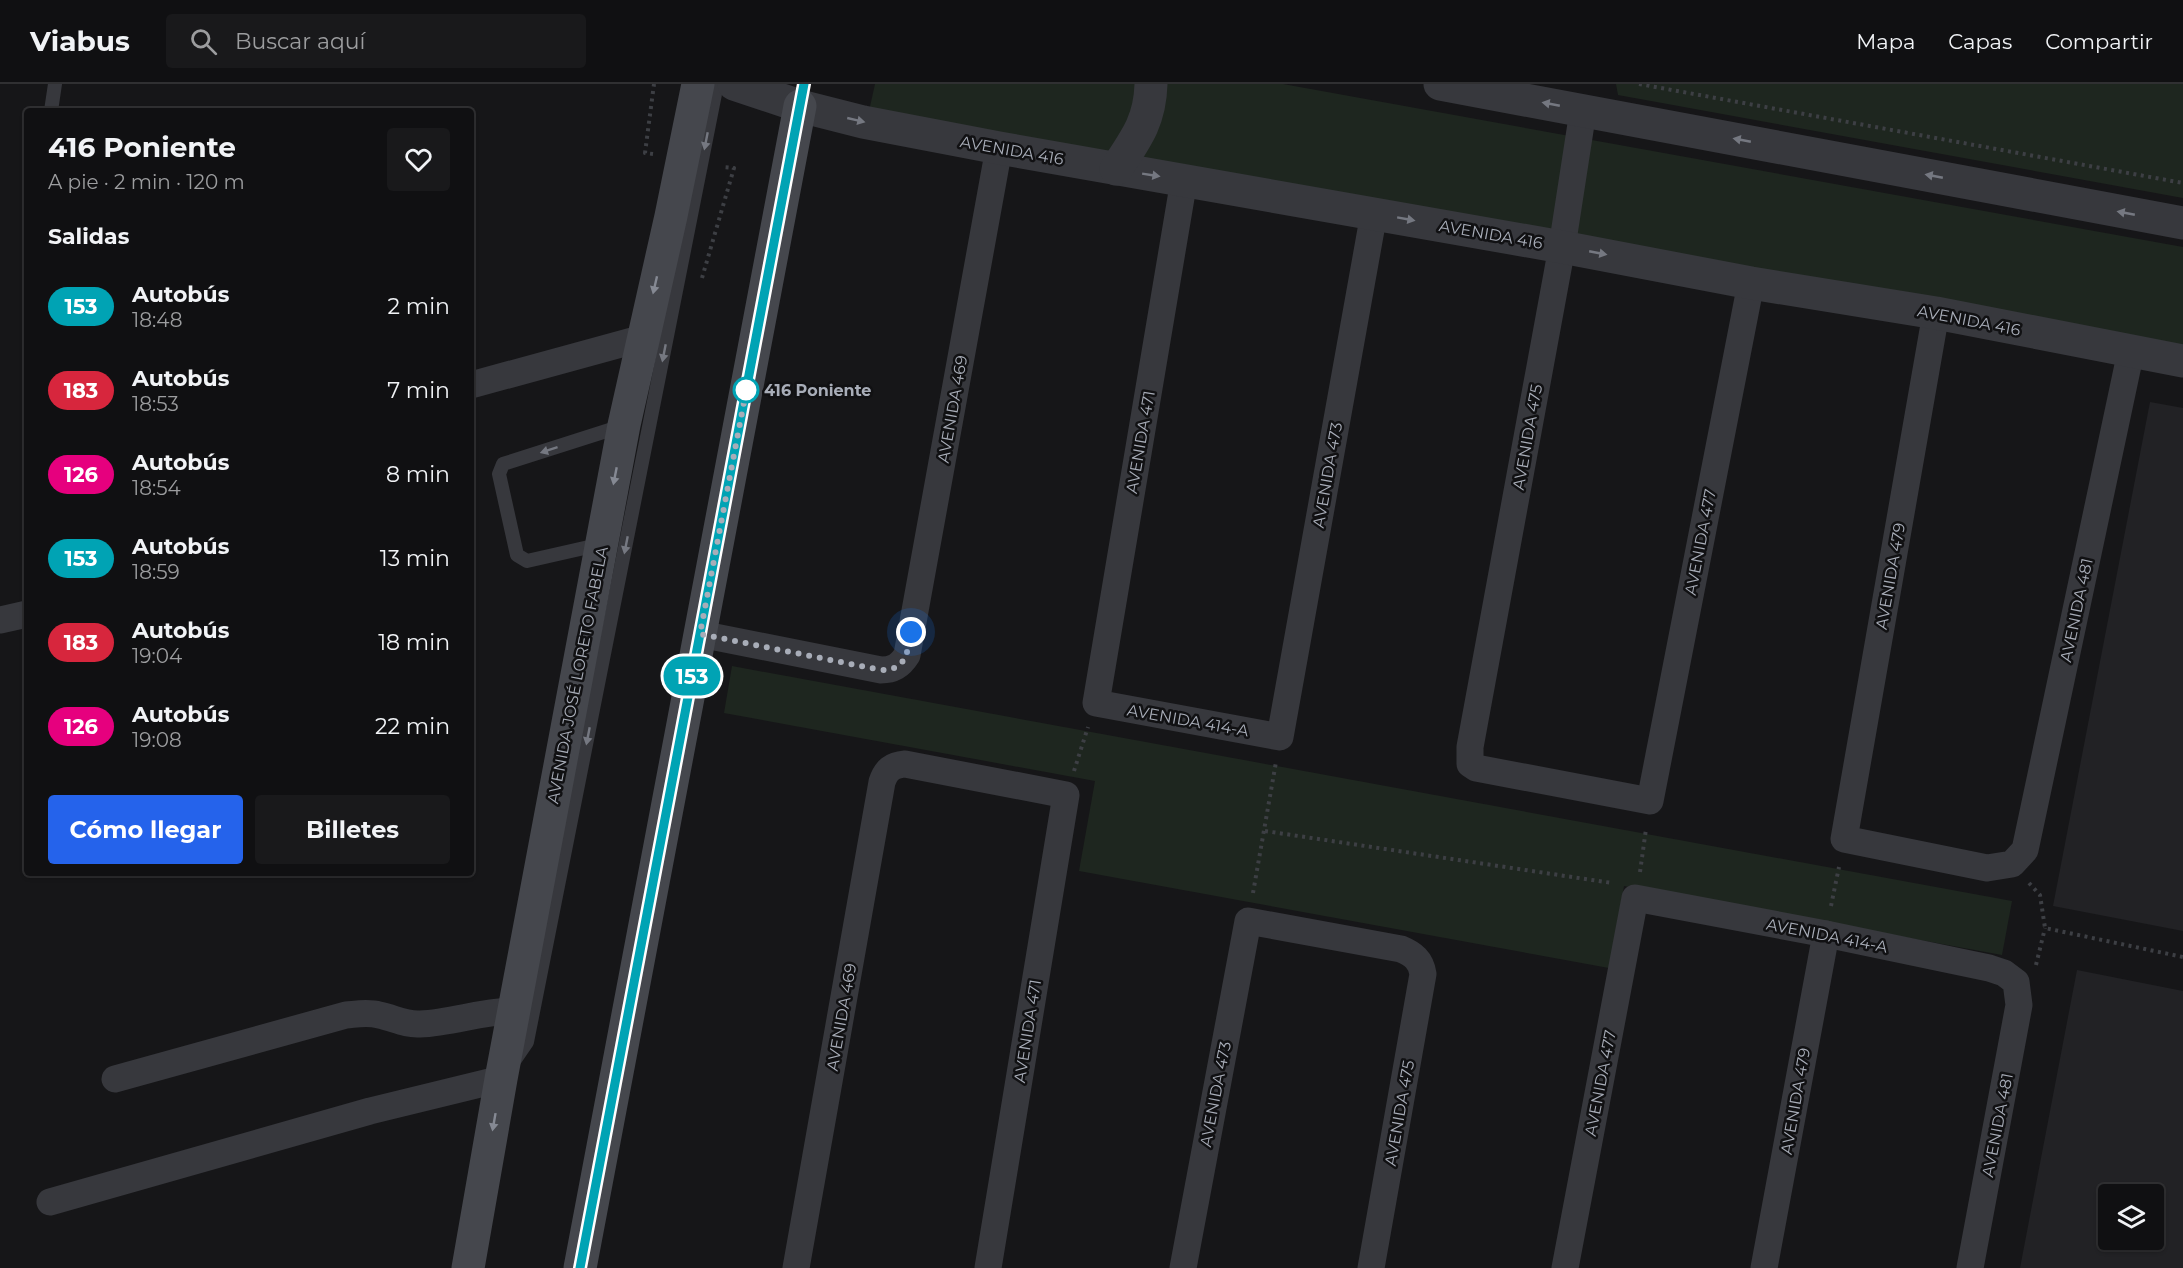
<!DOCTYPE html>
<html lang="es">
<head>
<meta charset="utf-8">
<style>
  :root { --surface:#101012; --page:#19191b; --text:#f1f3f6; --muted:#9c9d9f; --line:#303032; --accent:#2563eb }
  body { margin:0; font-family:Montserrat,sans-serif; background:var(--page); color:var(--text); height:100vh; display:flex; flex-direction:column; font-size:22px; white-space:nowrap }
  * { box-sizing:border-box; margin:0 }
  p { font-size:20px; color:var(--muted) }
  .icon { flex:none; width:33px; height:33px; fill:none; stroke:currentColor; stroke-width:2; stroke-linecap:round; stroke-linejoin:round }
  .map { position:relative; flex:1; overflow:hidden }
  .sheet { position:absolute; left:24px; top:24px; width:450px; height:768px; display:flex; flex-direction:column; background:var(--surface); border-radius:6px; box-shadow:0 2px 4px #0004,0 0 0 2px var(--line) }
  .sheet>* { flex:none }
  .badge { padding:0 12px; border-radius:20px; font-size:21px; line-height:39px }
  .controls { position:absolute; left:2098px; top:1100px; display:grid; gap:12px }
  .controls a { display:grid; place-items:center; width:66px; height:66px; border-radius:6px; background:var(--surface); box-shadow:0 2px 4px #0004,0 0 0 2px var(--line); font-size:30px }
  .you { position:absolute; width:30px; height:30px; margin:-15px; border:4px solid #fff; border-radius:50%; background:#1a73e8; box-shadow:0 0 0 9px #1a73e833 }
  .map>.badge { position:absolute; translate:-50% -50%; box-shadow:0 0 0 3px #fff }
  h2 { padding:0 24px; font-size:22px; line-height:54px }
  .round { display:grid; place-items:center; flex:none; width:63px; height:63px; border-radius:6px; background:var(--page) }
  .head { display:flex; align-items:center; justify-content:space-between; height:102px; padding:0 24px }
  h1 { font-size:28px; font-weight:700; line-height:45px }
  .primary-button { display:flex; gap:12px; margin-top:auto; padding:12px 24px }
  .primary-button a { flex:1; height:69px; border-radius:6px; background:var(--accent); color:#fff; font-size:24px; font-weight:700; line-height:69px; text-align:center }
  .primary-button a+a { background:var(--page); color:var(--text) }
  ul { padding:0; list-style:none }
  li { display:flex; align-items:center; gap:18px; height:84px; padding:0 24px }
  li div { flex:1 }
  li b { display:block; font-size:22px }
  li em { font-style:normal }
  li .badge { min-width:66px; font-weight:700; text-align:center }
  header { display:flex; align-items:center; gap:36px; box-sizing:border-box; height:84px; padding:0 30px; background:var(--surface); border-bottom:2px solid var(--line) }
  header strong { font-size:28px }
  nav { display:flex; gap:33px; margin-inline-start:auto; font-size:21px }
  .search { width:420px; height:54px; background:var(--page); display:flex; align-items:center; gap:15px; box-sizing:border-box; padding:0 21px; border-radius:6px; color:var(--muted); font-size:22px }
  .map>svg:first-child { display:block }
  .built { fill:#222225; fill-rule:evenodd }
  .green { fill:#1e261f }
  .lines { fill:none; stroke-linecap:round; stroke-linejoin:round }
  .path { stroke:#3d3f44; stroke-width:4; stroke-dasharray:3 4.5; stroke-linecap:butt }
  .service { stroke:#37383d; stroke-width:14 }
  .minor { stroke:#37383d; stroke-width:27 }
  .tertiary { stroke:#37383d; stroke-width:33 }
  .secondary { stroke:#45474d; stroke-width:33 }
  .oneway { fill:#757881 }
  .oneway2 { fill:#858993 }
  .line-casing { stroke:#fff; stroke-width:14 }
  .line { stroke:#00a3b4; stroke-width:9 }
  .walk { stroke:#a8adb8; stroke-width:6; stroke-dasharray:0 10.8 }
  .stop-dot { fill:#fff; stroke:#00a3b4; stroke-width:3 }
  .labels { text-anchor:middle; stroke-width:5; stroke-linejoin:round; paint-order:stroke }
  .street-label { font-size:16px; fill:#a8adb8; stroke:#111113 }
  .stop-label { font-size:16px; font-weight:bold; fill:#a8adb8; stroke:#111113; text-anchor:start }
</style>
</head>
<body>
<header>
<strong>Viabus</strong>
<div class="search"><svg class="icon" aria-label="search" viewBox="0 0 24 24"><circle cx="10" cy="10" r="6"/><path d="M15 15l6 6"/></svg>Buscar aquí</div>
<nav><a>Mapa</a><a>Capas</a><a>Compartir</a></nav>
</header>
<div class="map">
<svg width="2183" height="1184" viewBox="0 0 2183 1184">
  <rect width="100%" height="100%" fill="#161618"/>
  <g class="built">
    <polygon points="2150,318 2183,324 2183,847 2053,822"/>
    <path d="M 2077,886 L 2183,907 L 2183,1184 L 2020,1184 ZM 2109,1110 L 2154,1110 L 2154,1155 L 2109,1155 Z"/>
  </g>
  <g class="green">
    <polygon points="875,0 1283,0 2183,163 2183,268 869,27"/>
    <polygon points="1616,0 2183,0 2183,114 1618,11"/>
    <polygon points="732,582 2012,817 2002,871 1624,802 1609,884 1079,787 1095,697 724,629"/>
  </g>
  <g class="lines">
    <g class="path">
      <polyline points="1639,0 2183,99"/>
      <polyline points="653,70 645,69 654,0"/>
      <polyline points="702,194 734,84 722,83"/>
      <polyline points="1074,687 1088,643"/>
      <polyline points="1265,747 1612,799"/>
      <polyline points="1640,788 1646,745"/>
      <polyline points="2029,799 2040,811 2045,844 2183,873"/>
      <polyline points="1253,809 1276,678"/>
      <polyline points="1831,822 1839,783"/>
      <polyline points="2036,881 2045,844"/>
    </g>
    <g class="service">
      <polyline points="51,27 55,0"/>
      <polyline points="602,460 527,477 517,471 499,390 503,380 622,342"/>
      <polyline points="514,977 527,958 717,0"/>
    </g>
    <g class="minor">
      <polyline points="1583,27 1562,163 1470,663 1470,680 1476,684 1650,717 1751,199"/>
      <polyline points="1184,96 1096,619 1280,653 1374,129"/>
      <polyline points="1936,229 1844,755 1987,784 2012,780 2025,766 2131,267"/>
      <polyline points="471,301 643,254"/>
      <polyline points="0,536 27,530"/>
      <path d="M 700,550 L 881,586 C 893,586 900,582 907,571 L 999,64"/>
      <path d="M 115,995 L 346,931 C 358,930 368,928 379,931 C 394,934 405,941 420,940 C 452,939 482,927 514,927"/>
      <polyline points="50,1118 370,1027 501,995"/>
      <path d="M 796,1184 L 882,698 C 886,686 892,681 905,680 L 1066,711 L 988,1184"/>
      <path d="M 1183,1184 L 1248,837 L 1401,865 C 1413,870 1421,876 1423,890 L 1371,1184"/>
      <polyline points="1565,1184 1635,814 1826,850 1989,884 2004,889 2016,898 2019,921 1970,1184"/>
      <polyline points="1764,1184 1826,850"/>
    </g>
    <g class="tertiary">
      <polyline points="734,0 800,22 863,38 999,64 1562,163 1751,199 1936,229 2183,277"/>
      <polyline points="1440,0 2183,139"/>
      <path d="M 1116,85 C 1136,55 1150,37 1151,0"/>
    </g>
    <g class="secondary">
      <polyline points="468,1184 501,995 624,341 671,132 698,0"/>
      <polyline points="580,1184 800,22"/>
    </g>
  </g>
  <defs><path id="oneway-solid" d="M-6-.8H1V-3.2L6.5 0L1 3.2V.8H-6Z" transform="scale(1.5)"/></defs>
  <g class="oneway">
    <use href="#oneway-solid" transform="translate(1551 20) rotate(-169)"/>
    <use href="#oneway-solid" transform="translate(856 36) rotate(13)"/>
    <use href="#oneway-solid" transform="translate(1742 56) rotate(-169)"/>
    <use href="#oneway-solid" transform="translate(706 57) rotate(101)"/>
    <use href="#oneway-solid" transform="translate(1151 91) rotate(9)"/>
    <use href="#oneway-solid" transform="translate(1934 92) rotate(-169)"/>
    <use href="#oneway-solid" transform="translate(2126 129) rotate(-169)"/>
    <use href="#oneway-solid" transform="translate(1406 135) rotate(10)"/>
    <use href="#oneway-solid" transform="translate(1598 169) rotate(11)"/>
    <use href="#oneway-solid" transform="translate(664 269) rotate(101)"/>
    <use href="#oneway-solid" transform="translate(549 366) rotate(162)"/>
    <use href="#oneway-solid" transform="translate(626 461) rotate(101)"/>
    <use href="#oneway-solid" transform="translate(588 652) rotate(101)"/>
  </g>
  <g class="oneway2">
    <use href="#oneway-solid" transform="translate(655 201) rotate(103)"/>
    <use href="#oneway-solid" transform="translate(615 392) rotate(101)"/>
    <use href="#oneway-solid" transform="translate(494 1038) rotate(100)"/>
  </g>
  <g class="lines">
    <defs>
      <polyline id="line" points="580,1184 804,0"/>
    </defs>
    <use href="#line" class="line-casing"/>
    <use href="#line" class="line"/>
    <path class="walk" d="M 746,306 L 748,297 L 700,550 L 881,586 C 907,586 907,569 911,548"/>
  </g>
  <circle class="stop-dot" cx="746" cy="306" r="12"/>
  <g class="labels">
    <g class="street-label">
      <text transform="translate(1012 66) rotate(10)" y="6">AVENIDA 416</text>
      <text transform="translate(1491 150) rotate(10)" y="6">AVENIDA 416</text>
      <text transform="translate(1969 236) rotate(11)" y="6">AVENIDA 416</text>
      <text transform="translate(952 325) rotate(-80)" y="6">AVENIDA 469</text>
      <text transform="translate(1527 353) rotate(-80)" y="6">AVENIDA 475</text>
      <text transform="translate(1140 358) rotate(-80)" y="6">AVENIDA 471</text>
      <text transform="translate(1327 391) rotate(-80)" y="6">AVENIDA 473</text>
      <text transform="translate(1700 458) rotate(-79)" y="6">AVENIDA 477</text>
      <text transform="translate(1890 492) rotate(-80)" y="6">AVENIDA 479</text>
      <text transform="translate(2076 526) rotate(-78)" y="6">AVENIDA 481</text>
      <text transform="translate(577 591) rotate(-79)" y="6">AVENIDA JOSÉ LORETO FABELA</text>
      <text transform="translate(1188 636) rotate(10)" y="6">AVENIDA 414-A</text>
      <text transform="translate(1827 851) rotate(11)" y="6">AVENIDA 414-A</text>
      <text transform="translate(841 933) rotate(-80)" y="6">AVENIDA 469</text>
      <text transform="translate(1027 947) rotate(-81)" y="6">AVENIDA 471</text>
      <text transform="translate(1600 999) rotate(-79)" y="6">AVENIDA 477</text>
      <text transform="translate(1215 1010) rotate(-79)" y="6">AVENIDA 473</text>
      <text transform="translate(1795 1017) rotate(-80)" y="6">AVENIDA 479</text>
      <text transform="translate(1399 1029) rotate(-80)" y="6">AVENIDA 475</text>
      <text transform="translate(1997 1041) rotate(-79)" y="6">AVENIDA 481</text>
    </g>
    <g class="stop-label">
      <text x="764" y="312">416 Poniente</text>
    </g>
  </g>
</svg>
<div class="controls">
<a><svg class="icon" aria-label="layers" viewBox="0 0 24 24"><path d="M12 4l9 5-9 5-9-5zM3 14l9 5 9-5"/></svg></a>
</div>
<div class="you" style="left:911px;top:548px"></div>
<b class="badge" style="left:692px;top:592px;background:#00a3b4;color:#fff">153</b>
<section class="sheet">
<div class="head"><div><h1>416 Poniente</h1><p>A pie · 2 min · 120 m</p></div><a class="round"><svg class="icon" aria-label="heart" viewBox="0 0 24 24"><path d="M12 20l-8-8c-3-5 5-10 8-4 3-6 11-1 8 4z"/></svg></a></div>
<h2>Salidas</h2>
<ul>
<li><span class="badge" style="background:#00a3b4;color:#fff">153</span><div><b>Autobús</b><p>18:48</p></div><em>2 min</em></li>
<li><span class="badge" style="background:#d7263d;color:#fff">183</span><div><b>Autobús</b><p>18:53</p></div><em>7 min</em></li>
<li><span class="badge" style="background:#e6007e;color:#fff">126</span><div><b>Autobús</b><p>18:54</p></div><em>8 min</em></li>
<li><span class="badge" style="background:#00a3b4;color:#fff">153</span><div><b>Autobús</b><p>18:59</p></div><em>13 min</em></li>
<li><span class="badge" style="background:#d7263d;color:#fff">183</span><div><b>Autobús</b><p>19:04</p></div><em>18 min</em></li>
<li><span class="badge" style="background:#e6007e;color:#fff">126</span><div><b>Autobús</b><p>19:08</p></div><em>22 min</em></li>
</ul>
<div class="primary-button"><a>Cómo llegar</a><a>Billetes</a></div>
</section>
</div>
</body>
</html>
